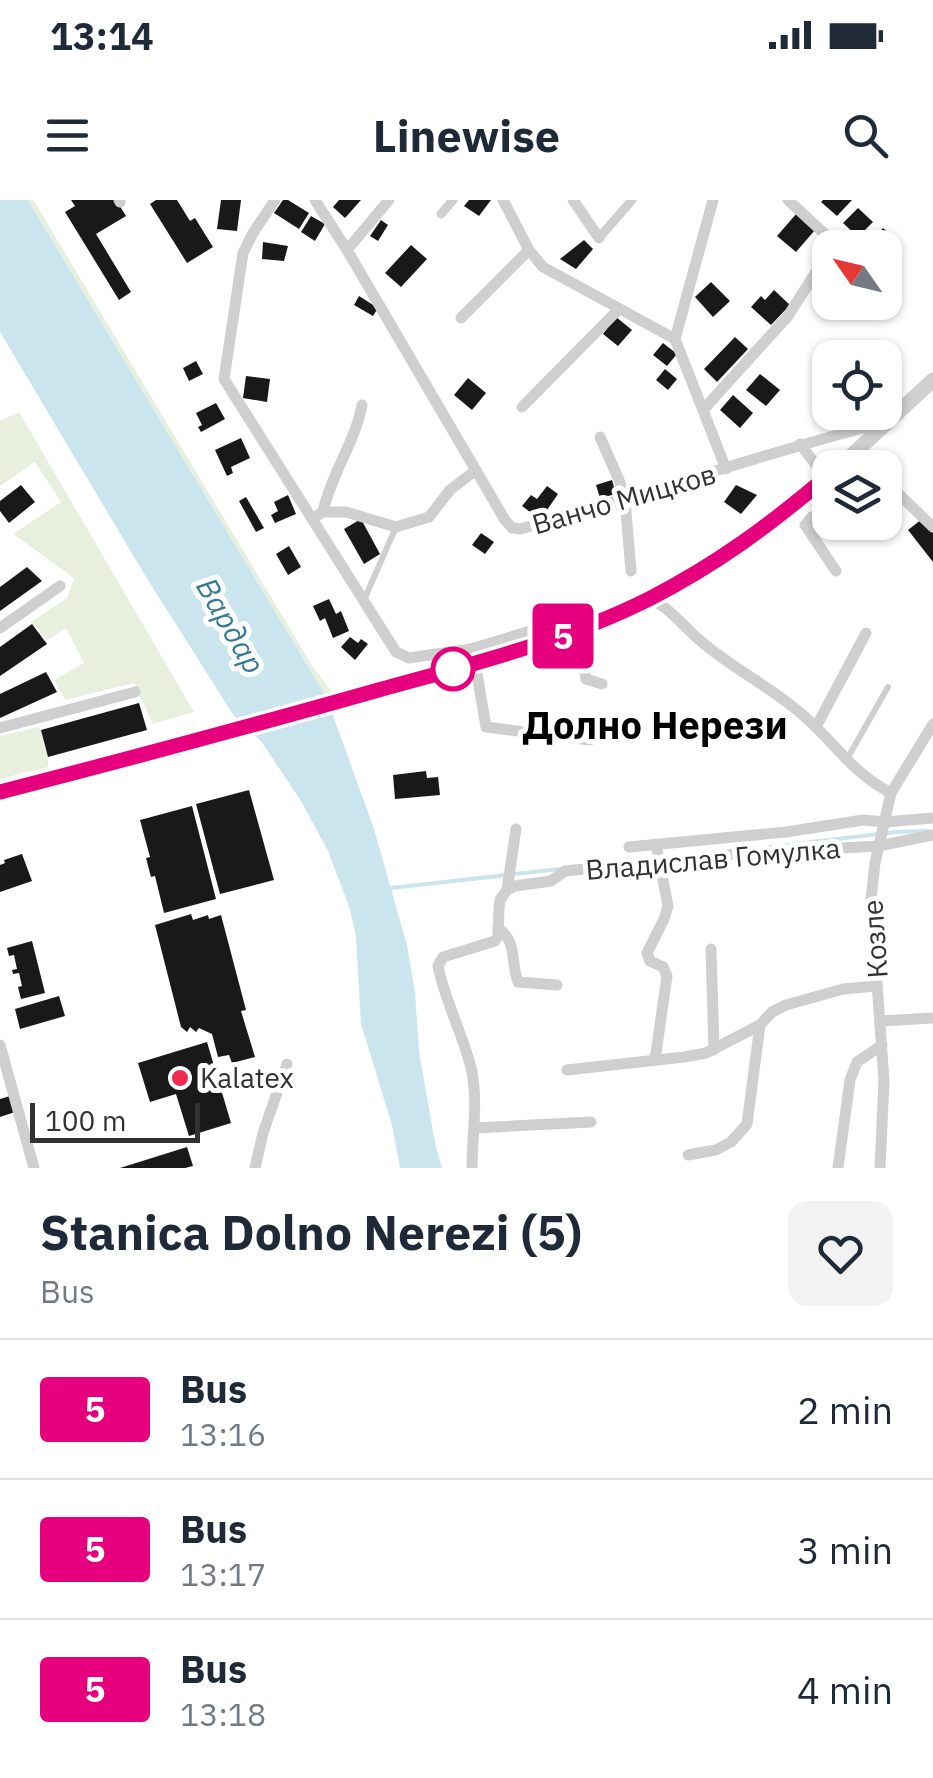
<!DOCTYPE html>
<html lang="en">
<head>
<meta charset="utf-8">
<style>
  :root { --surface:#fff; --page:#f2f2f3; --text:#1f2937; --muted:#747a83; --line:#e0e1e3 }
  body { margin:0; font-family:"IBM Plex Sans",sans-serif; background:var(--page); color:var(--text); height:100vh; display:flex; flex-direction:column; font-size:38px; white-space:nowrap }
  * { box-sizing:border-box; margin:0 }
  p { font-size:32px; color:var(--muted) }
  .icon { flex:none; width:55px; height:55px; fill:none; stroke:currentColor; stroke-width:2; stroke-linecap:round; stroke-linejoin:round }
  .map { position:relative; height:968px; overflow:hidden }
  .sheet { display:flex; flex-direction:column; background:var(--surface); flex:1 }
  .sheet>* { flex:none }
  .badge { padding:0 20px; border-radius:8px; font-size:35px; line-height:65px }
  .needle { width:65px; rotate:304deg }
  .buttons { position:absolute; left:812px; top:30px; display:grid; gap:20px }
  .buttons a { display:grid; place-items:center; width:90px; height:90px; border-radius:20px; background:var(--surface); box-shadow:0 2px 8px #0004; font-size:50px }
  .scale { position:absolute; left:30px; bottom:25px; width:170px; box-sizing:border-box; padding-left:10px; border:5px solid #323232; border-top:0; font-size:28px; line-height:35px; white-space:nowrap; color:#323232; -webkit-text-stroke:8px #fff; paint-order:stroke }
  .map>.badge { position:absolute; translate:-50% -50%; box-shadow:0 0 0 5px #fff }
  .round { display:grid; place-items:center; flex:none; width:105px; height:105px; border-radius:20px; background:var(--page) }
  .headline { display:flex; align-items:center; justify-content:space-between; height:170px; padding:0 40px }
  h1 { font-size:48px; font-weight:800; line-height:75px }
  ul { padding:0; list-style:none }
  li { display:flex; align-items:center; gap:30px; height:140px; padding:0 40px; border-top:2px solid var(--line) }
  li div { flex:1 }
  li b { display:block; font-size:38px }
  li em { font-style:normal }
  li .badge { min-width:110px; font-weight:700; text-align:center }
  .status { display:flex; justify-content:space-between; align-items:center; height:70px; padding:0 50px; background:var(--surface); direction:ltr }
  .status svg { height:28px; fill:currentColor }
  header { display:flex; justify-content:space-between; align-items:center; height:130px; padding:0 40px; background:var(--surface); font-size:45px; font-weight:800 }
  .map>svg:first-child { display:block }
  .green { fill:#e9efdf }
  .water { fill:#cbe5ef }
  .lines { fill:none; stroke-linecap:round; stroke-linejoin:round }
  .stream { stroke:#cbe5ef; stroke-width:4 }
  .building { fill:#191919 }
  .service { stroke:#cfcfcf; stroke-width:6 }
  .pedestrian { stroke:#cfcfcf; stroke-width:9 }
  .minor { stroke:#cfcfcf; stroke-width:11 }
  .tertiary { stroke:#cfcfcf; stroke-width:15 }
  .line-casing { stroke:#fff; stroke-width:22 }
  .line { stroke:#e6007e; stroke-width:15 }
  .stop-dot { fill:#fff; stroke:#e6007e; stroke-width:5 }
  .poi-dot { fill:#f12b4f; stroke:#fff; stroke-width:4 }
  .labels { text-anchor:middle; stroke-width:10; stroke-linejoin:round; paint-order:stroke }
  .street-label { font-size:28px; fill:#323232; stroke:#fff }
  .poi-label { font-size:28px; fill:#323232; stroke:#fff; text-anchor:start }
  .water-label { font-size:30px; font-style:italic; fill:#367a94; stroke:#fff }
  .district-label { font-size:38px; font-weight:bold; fill:#000; stroke:#fff }
</style>
</head>
<body>
<div class="status"><b>13:14</b><svg viewBox="0 0 49 12"><path d="M0 12V9h3v3zM5 12V6h3v6zM10 12V3h3v9zM15 12V0h3v12zM26 1h20v11H26zM47 4h2v5h-2z"/></svg></div>
<header><svg class="icon" aria-label="menu" viewBox="0 0 24 24"><path d="M4 6h16M4 12h16M4 18h16"/></svg>Linewise<svg class="icon" aria-label="search" viewBox="0 0 24 24"><circle cx="10" cy="10" r="6"/><path d="M15 15l6 6"/></svg></header>
<div class="map">
<svg width="933" height="968" viewBox="0 0 933 968">
  <rect width="100%" height="100%" fill="#fff"/>
  <g class="green">
    <polygon points="28,0 33,0 40,11 313,467 334,494 326,496"/>
    <polygon points="19,212 194,512 153,524 134,483 65,500 54,480 84,463 66,428 47,440 31,422 67,398 74,378 13,334 61,302 35,262 0,286 0,221"/>
    <polygon points="38,527 41,530 48,557 48,567 0,579 0,536"/>
  </g>
  <polygon class="water" points="0,0 28,0 326,496 374,629 407,745 415,792 419,851 435,943 442,968 400,968 392,925 361,824 356,737 350,709 328,651 301,601 261,541 234,516 146,377 0,132"/>
  <g class="lines">
    <g class="stream">
      <polyline points="769,647 896,632 928,631"/>
      <polyline points="391,688 560,669"/>
    </g>
  </g>
  <g class="building">
    <polygon points="71,0 116,0 126,16 96,34 131,92 119,100 65,12 75,6"/>
    <polygon points="156,0 177,0 190,21 195,18 213,47 187,63 150,4"/>
    <polygon points="221,0 241,0 237,31 217,29"/>
    <polygon points="283,0 288,0 309,13 299,29 274,13"/>
    <polygon points="339,0 361,0 345,18 333,7"/>
    <polygon points="469,0 491,0 479,16 464,6"/>
    <polygon points="823,0 852,0 837,16 821,2"/>
    <polygon points="858,8 873,22 858,37 843,23"/>
    <polygon points="797,13 815,30 796,52 777,36"/>
    <polygon points="311,16 325,24 315,41 301,32"/>
    <polygon points="381,20 388,25 378,41 370,36"/>
    <polygon points="883,28 900,43 885,60 885,48 872,48 869,45"/>
    <polygon points="584,40 593,49 576,69 560,59"/>
    <polygon points="263,42 288,46 284,61 262,59"/>
    <polygon points="411,45 427,59 401,87 385,73"/>
    <polygon points="830,76 830,103 826,107 813,94"/>
    <polygon points="711,82 730,101 713,117 695,97"/>
    <polygon points="774,90 790,105 771,125 751,107 761,96 765,100"/>
    <polygon points="359,96 378,108 373,116 354,105"/>
    <polygon points="616,117 632,130 618,146 603,134"/>
    <polygon points="735,137 748,149 717,182 704,169"/>
    <polygon points="884,141 902,158 885,177 885,158 870,158"/>
    <polygon points="663,143 677,154 667,166 653,155"/>
    <polygon points="196,161 203,174 189,181 183,168"/>
    <polygon points="665,169 677,179 668,190 656,180"/>
    <polygon points="760,174 780,190 766,206 746,190"/>
    <polygon points="246,176 270,179 267,202 243,198"/>
    <polygon points="468,178 486,193 472,210 454,195"/>
    <polygon points="733,195 753,213 740,228 720,210"/>
    <polygon points="216,203 225,219 201,232 198,227 202,225 196,213"/>
    <polygon points="241,238 250,258 231,267 233,273 227,276 215,250"/>
    <polygon points="612,280 616,294 600,298 596,285"/>
    <polygon points="21,285 35,302 9,323 0,311 0,301"/>
    <polygon points="736,285 757,295 741,314 724,302"/>
    <polygon points="547,286 558,294 547,310 545,308 538,318 522,306 531,295 537,299"/>
    <polygon points="288,295 296,314 275,323 271,315 278,311 274,302"/>
    <polygon points="246,297 264,328 256,332 239,301"/>
    <polygon points="361,319 380,354 364,364 344,329"/>
    <polygon points="922,319 933,333 933,362 908,330"/>
    <polygon points="481,333 494,342 485,354 472,345"/>
    <polygon points="289,346 301,367 288,375 276,354"/>
    <polygon points="27,367 42,381 0,411 0,387"/>
    <polygon points="329,399 336,414 341,411 349,431 333,438 325,418 320,421 313,406"/>
    <polygon points="32,424 47,444 0,476 0,447"/>
    <polygon points="350,437 358,443 361,439 368,444 355,460 341,447"/>
    <polygon points="46,472 57,492 0,518 0,494"/>
    <polygon points="139,503 147,530 48,557 41,530"/>
    <polygon points="426,571 427,578 438,577 440,595 395,599 393,575"/>
    <polygon points="249,590 274,680 220,694 196,604"/>
    <polygon points="192,606 216,699 164,713 155,676 151,677 146,658 150,657 140,620"/>
    <polygon points="22,654 32,681 0,692 0,665 5,663 4,660"/>
    <polygon points="191,714 193,720 208,715 209,719 221,715 246,810 241,811 255,857 232,863 229,855 218,857 212,834 199,828 196,832 190,827 187,832 181,827 155,725"/>
    <polygon points="32,741 45,793 21,799 18,787 22,786 19,773 13,774 12,770 17,769 14,755 9,756 7,748"/>
    <polygon points="59,796 65,816 20,829 15,809"/>
    <polygon points="207,842 231,923 189,936 176,894 150,902 138,863"/>
    <polygon points="10,896 15,912 0,917 0,899"/>
    <polygon points="187,947 193,966 185,968 120,968"/>
  </g>
  <g class="lines">
    <g class="service">
      <polyline points="364,400 396,327"/>
      <polyline points="847,559 888,487"/>
    </g>
    <g class="pedestrian">
      <polyline points="441,14 453,0"/>
      <polyline points="599,38 632,0"/>
    </g>
    <g class="minor">
      <polyline points="119,0 120,2"/>
      <polyline points="275,0 253,33 243,53 224,179 396,452 409,458 471,449 537,429"/>
      <path d="M 315,0 L 347,50 L 505,320 L 512,328 L 520,329 C 642,295 762,254 885,222"/>
      <polyline points="503,0 529,50 543,67 675,139 726,269"/>
      <polyline points="573,0 599,38"/>
      <polyline points="788,0 840,48"/>
      <polyline points="347,50 389,0"/>
      <polyline points="885,88 890,93"/>
      <polyline points="461,118 529,50"/>
      <polyline points="675,139 713,0"/>
      <polyline points="522,207 619,109"/>
      <polyline points="703,210 788,116 830,50"/>
      <polyline points="600,237 619,280 625,300 631,371"/>
      <polyline points="800,244 826,278"/>
      <polyline points="854,255 869,268"/>
      <polyline points="885,281 933,327"/>
      <polyline points="830,310 812,317 805,325 836,371"/>
      <polyline points="323,312 346,312 396,327 429,317 450,290 476,270"/>
      <path d="M 318,315 L 323,312 C 331,274 355,243 362,205"/>
      <path d="M 650,399 C 671,408 685,429 703,443 C 735,470 773,488 804,516 C 835,543 852,573 891,593"/>
      <polyline points="0,428 60,386"/>
      <polyline points="578,430 586,479 602,484"/>
      <polyline points="475,462 486,527 590,540"/>
      <polyline points="816,527 866,433"/>
      <polyline points="0,528 135,492"/>
      <polyline points="629,647 786,632 863,620 885,622 933,618"/>
      <polyline points="507,690 516,629"/>
      <path d="M 498,728 C 518,742 510,761 518,782 L 557,785"/>
      <polyline points="711,749 714,850"/>
      <polyline points="880,821 933,818"/>
      <polyline points="0,845 34,968"/>
      <polyline points="655,860 667,776 663,767 650,761 647,753 664,719 668,706 656,644"/>
      <polyline points="567,870 684,857 706,853 760,825 772,812 786,805 843,789 877,786"/>
      <polyline points="476,928 591,922"/>
      <polyline points="688,955 716,950 731,942 747,924 760,825"/>
      <polyline points="255,968 263,933 287,864"/>
      <path d="M 472,968 C 472,935 478,906 472,872 C 464,836 445,802 438,766 L 443,757 L 495,741 L 498,736 L 499,707 L 500,700 L 507,690 L 515,686 L 551,681 L 565,671 L 747,653 L 879,646 L 933,635"/>
      <polyline points="838,968 850,880 857,862 882,845"/>
      <polyline points="880,968 884,881 871,699 875,663 891,593 933,524"/>
    </g>
    <g class="tertiary">
      <polyline points="838,268 933,180"/>
      <path d="M 0,592 C 128,559 255,525 382,489 C 472,464 565,442 649,399 C 718,364 771,323 830,274"/>
    </g>
  </g>
  <g class="lines">
    <defs>
      <path id="line" d="M 0,592 C 128,559 255,525 382,489 C 473,464 565,441 649,399 C 719,363 771,324 830,274"/>
    </defs>
    <use href="#line" class="line-casing"/>
    <use href="#line" class="line"/>
  </g>
  <circle class="stop-dot" cx="453" cy="469" r="20"/>
  <circle class="poi-dot" cx="180" cy="878" r="10"/>
  <g class="labels">
    <g class="street-label">
      <text transform="translate(624 299) rotate(-16)" y="10">Ванчо Мицков</text>
      <text transform="translate(713 659) rotate(-5)" y="10">Владислав Гомулка</text>
      <text transform="translate(875 739) rotate(-94)" y="10">Козле</text>
    </g>
    <g class="poi-label">
      <text x="200" y="888">Kalatex</text>
    </g>
    <g class="water-label">
      <text transform="translate(230 426) rotate(60)" y="10">Вардар</text>
    </g>
    <g class="district-label">
      <text x="655" y="539">Долно Нерези</text>
    </g>
  </g>
</svg>
<div class="buttons">
<a><svg class="needle" viewBox="-14 -14 28 28"><path d="M0-13l5 13h-10z" fill="#e53935"/><path d="M0 13l5-13h-10z" fill="#747a83"/></svg></a>
<a><svg class="icon" aria-label="locate" viewBox="0 0 24 24"><circle cx="12" cy="12" r="6"/><path d="M12 2v4M12 18v4M2 12h4M18 12h4"/></svg></a>
<a><svg class="icon" aria-label="layers" viewBox="0 0 24 24"><path d="M12 4l9 5-9 5-9-5zM3 14l9 5 9-5"/></svg></a>
</div>
<div class="scale">100 m</div>
<b class="badge" style="left:563px;top:436px;background:#e6007e;color:#fff">5</b>
</div>
<section class="sheet">
<div class="headline"><div><h1>Stanica Dolno Nerezi (5)</h1><p>Bus</p></div><a class="round"><svg class="icon" aria-label="heart" viewBox="0 0 24 24"><path d="M12 20l-8-8c-3-5 5-10 8-4 3-6 11-1 8 4z"/></svg></a></div>
<ul>
<li><span class="badge" style="background:#e6007e;color:#fff">5</span><div><b>Bus</b><p>13:16</p></div><em>2 min</em></li>
<li><span class="badge" style="background:#e6007e;color:#fff">5</span><div><b>Bus</b><p>13:17</p></div><em>3 min</em></li>
<li><span class="badge" style="background:#e6007e;color:#fff">5</span><div><b>Bus</b><p>13:18</p></div><em>4 min</em></li>
</ul>
</section>
</body>
</html>
